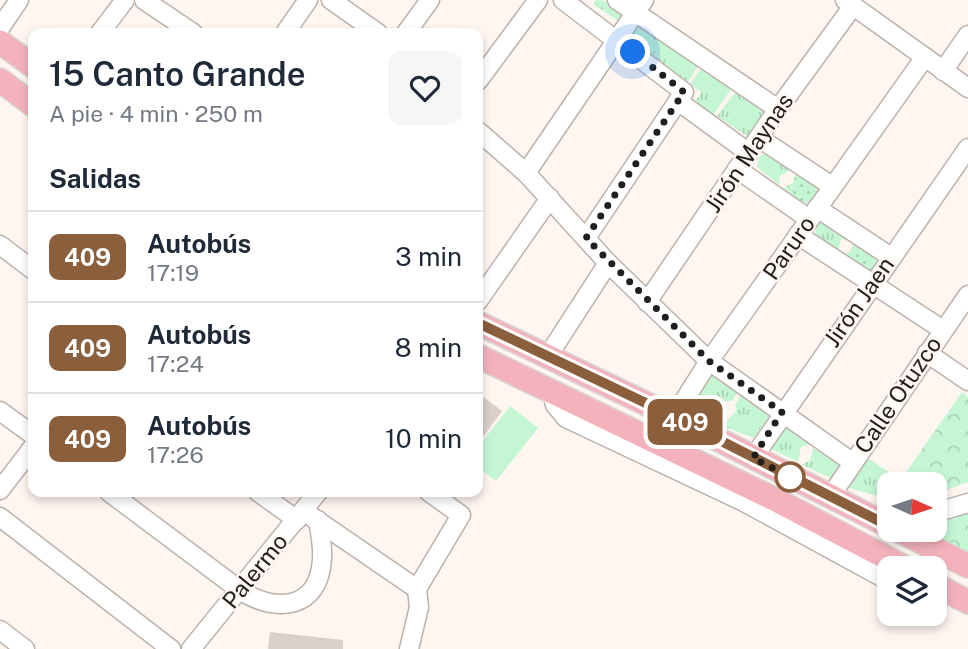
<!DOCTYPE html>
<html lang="es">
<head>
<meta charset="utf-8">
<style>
  :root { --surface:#fff; --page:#f6f6f7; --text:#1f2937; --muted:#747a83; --line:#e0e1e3 }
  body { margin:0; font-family:"Public Sans",sans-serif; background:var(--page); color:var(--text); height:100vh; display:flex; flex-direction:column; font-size:26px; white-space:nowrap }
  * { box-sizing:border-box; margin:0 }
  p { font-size:23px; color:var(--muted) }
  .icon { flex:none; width:38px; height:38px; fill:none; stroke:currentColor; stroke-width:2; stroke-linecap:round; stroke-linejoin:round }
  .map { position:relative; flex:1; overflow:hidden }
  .drawer { position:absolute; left:28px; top:28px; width:455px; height:469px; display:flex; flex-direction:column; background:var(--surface); border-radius:14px; box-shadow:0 4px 10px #0003 }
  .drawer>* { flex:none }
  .badge { padding:0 14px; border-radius:10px; font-size:24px; line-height:46px }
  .needle { width:46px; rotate:93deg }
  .tools { position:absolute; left:877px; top:472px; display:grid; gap:14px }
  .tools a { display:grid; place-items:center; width:70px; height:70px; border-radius:14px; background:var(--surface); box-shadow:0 4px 10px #0003; font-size:35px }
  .you { position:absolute; width:35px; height:35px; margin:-18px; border:5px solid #fff; border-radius:50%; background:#1a73e8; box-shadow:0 0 0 10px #1a73e833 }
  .map>.badge { position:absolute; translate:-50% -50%; box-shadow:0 0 0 4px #fff }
  h2 { padding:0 21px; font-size:26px; line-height:63px }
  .round { display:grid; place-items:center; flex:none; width:74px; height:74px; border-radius:14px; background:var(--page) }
  .summary { display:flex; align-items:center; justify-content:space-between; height:119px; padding:0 21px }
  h1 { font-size:33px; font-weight:600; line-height:52px }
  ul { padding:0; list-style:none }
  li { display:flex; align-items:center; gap:21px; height:91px; padding:0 21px; border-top:2px solid var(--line) }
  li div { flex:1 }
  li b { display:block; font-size:26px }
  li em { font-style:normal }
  li .badge { min-width:77px; font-weight:700; text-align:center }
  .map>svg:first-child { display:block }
  .grass { fill:url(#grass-tufts) }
  .park { fill:url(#park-crowns) }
  .garden { fill:url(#garden-dots) }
  .pitch { fill:#c5f6d3 }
  .building { fill:#dbcfca }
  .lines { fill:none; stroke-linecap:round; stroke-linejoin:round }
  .minor-casing { stroke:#bdb1ac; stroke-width:21 }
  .major-casing { stroke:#d7d6d6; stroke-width:26 }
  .minor { stroke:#fff; stroke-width:18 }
  .major { stroke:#f4b3bc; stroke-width:23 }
  .line-casing { stroke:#fff; stroke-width:16 }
  .line { stroke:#8b5e3c; stroke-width:10 }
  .walk { stroke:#221e1c; stroke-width:7; stroke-dasharray:0 12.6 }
  .stop-dot { fill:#fff; stroke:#8b5e3c; stroke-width:3.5 }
  .labels { text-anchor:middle; stroke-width:5; stroke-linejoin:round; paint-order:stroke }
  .street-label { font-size:23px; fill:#221e1c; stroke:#fff5f1 }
</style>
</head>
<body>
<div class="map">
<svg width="968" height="649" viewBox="0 0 968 649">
  <defs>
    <pattern id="grass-tufts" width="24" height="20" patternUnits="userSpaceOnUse" patternTransform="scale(1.75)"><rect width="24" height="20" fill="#c5f6d3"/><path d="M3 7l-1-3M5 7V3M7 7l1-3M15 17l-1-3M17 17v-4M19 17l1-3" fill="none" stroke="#a9d2b5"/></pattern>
    <pattern id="park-crowns" width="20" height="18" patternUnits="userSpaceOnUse" patternTransform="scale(1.75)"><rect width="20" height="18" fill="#c5f6d3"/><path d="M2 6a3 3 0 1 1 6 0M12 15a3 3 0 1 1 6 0" fill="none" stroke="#a9d2b5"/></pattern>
    <pattern id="garden-dots" width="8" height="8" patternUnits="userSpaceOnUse" patternTransform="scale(1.75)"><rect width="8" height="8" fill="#c5f6d3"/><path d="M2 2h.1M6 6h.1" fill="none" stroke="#a9d2b5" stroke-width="1.8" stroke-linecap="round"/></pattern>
  </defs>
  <rect width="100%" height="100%" fill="#fff5f1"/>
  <g class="grass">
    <path d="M 596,0 C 608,0 617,5 625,14 L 620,22 L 593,4 Z"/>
    <polygon points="664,40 699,65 688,82 652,56"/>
    <polygon points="702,67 732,88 713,115 695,102 701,92 690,84"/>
    <polygon points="736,91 766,114 750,138 717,116"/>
    <polygon points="768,152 793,168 779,177 780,185 757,167 759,156"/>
    <polygon points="827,221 851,236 848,240 841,239 838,253 815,235 817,224"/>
    <polygon points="711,374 738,392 732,401 725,401 721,408 724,415 718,423 688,409"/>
    <polygon points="741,395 769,416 754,438 722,426 737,410 735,405"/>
    <polygon points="782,425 810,444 801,447 798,462 767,447"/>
    <polygon points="813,448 841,467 833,479 802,465 810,460"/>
    <polygon points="866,457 895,476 881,497 846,487"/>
  </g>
  <g class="park">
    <polygon points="962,392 968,397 968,482 935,494 934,485 897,485"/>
    <polygon points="968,507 968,562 907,530 934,530 935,516"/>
  </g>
  <g class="garden">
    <polygon points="639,24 664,40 652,56 630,38"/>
    <polygon points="797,170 820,190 812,204 802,202 784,188 793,183"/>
    <polygon points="854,238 877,257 872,271 867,271 841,256 851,251"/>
  </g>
  <polygon class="pitch" points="510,406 538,428 496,481 478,467 478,447"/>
  <g class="building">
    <polygon points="478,393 502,411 478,444"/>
    <polygon points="270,632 343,640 343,649 268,649"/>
  </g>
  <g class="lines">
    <defs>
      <g id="minor">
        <polyline points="144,0 193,33"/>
        <polyline points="331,0 378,33"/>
        <polyline points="563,0 684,92 586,238"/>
        <polyline points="617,0 778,109"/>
        <polyline points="845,0 968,88"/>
        <polyline points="0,28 19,0"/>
        <polyline points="100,33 125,0"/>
        <polyline points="285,33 308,0"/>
        <polyline points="406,33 430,0"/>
        <polyline points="943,71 968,35"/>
        <polyline points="478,81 538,0"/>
        <polyline points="678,101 749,153"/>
        <polyline points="478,131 526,173 608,263 709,361 852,462"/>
        <polyline points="759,138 832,186"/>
        <polyline points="737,169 809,219"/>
        <polyline points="526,173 644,0"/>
        <polyline points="817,208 891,257"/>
        <polyline points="798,235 943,330"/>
        <polyline points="0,245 33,270"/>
        <polyline points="478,301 550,198"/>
        <polyline points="647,302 778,109 853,6"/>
        <polyline points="927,353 968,381"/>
        <polyline points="548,356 608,263"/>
        <polyline points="552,391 555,405 566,418 744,502 889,581"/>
        <polyline points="0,411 33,435"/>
        <polyline points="658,442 709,361 925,57"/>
        <polyline points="753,458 968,148"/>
        <polyline points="0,490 33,447"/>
        <path d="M 109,492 L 241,591 C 276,613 319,610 322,559 C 323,546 320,533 318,520"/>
        <polyline points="258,492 297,520"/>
        <polyline points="830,497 968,295"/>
        <polyline points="934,513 968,503"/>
        <polyline points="0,517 171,649"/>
        <polyline points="312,517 417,589"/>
        <polyline points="0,630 25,649"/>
        <polyline points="191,649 318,492"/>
        <polyline points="409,649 419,607 417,589 461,515 429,492"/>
      </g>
      <g id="major">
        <polyline points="0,42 33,66"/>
        <polyline points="0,80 33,105"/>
        <polyline points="478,323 674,417 889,526"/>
        <polyline points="478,356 778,501 908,569"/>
        <polyline points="898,530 968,566"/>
        <polyline points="934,584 968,602"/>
      </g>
    </defs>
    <use href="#minor" class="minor-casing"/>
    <use href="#major" class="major-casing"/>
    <use href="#minor" class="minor"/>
    <use href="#major" class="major"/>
  </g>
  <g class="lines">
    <defs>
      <polyline id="line" points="478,323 652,406 889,526"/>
    </defs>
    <use href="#line" class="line-casing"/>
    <use href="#line" class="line"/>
    <polyline class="walk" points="633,52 684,92 586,238 709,361 782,412 753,458 790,477"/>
  </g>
  <circle class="stop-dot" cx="790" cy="477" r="14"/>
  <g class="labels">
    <g class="street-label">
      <text transform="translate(749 153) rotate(-56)" y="8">Jirón Maynas</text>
      <text transform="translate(789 248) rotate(-55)" y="8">Paruro</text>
      <text transform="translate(859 302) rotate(-55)" y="8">Jirón Jaen</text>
      <text transform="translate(898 395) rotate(-56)" y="8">Calle Otuzco</text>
      <text transform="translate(255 571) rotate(-51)" y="8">Palermo</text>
    </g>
  </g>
</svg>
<div class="tools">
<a><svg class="needle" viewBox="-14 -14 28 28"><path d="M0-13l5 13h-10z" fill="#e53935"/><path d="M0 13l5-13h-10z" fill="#747a83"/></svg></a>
<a><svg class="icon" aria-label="layers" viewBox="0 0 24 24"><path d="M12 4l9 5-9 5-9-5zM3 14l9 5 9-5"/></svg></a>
</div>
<div class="you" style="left:633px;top:52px"></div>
<b class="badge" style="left:685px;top:422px;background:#8b5e3c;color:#fff">409</b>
<section class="drawer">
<div class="summary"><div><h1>15 Canto Grande</h1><p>A pie · 4 min · 250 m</p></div><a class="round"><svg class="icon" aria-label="heart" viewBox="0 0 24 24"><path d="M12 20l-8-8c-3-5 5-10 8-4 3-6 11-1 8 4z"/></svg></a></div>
<h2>Salidas</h2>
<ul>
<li><span class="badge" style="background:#8b5e3c;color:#fff">409</span><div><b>Autobús</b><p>17:19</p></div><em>3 min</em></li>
<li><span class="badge" style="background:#8b5e3c;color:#fff">409</span><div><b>Autobús</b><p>17:24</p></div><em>8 min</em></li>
<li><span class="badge" style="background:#8b5e3c;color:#fff">409</span><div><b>Autobús</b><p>17:26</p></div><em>10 min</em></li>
</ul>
</section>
</div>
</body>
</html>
